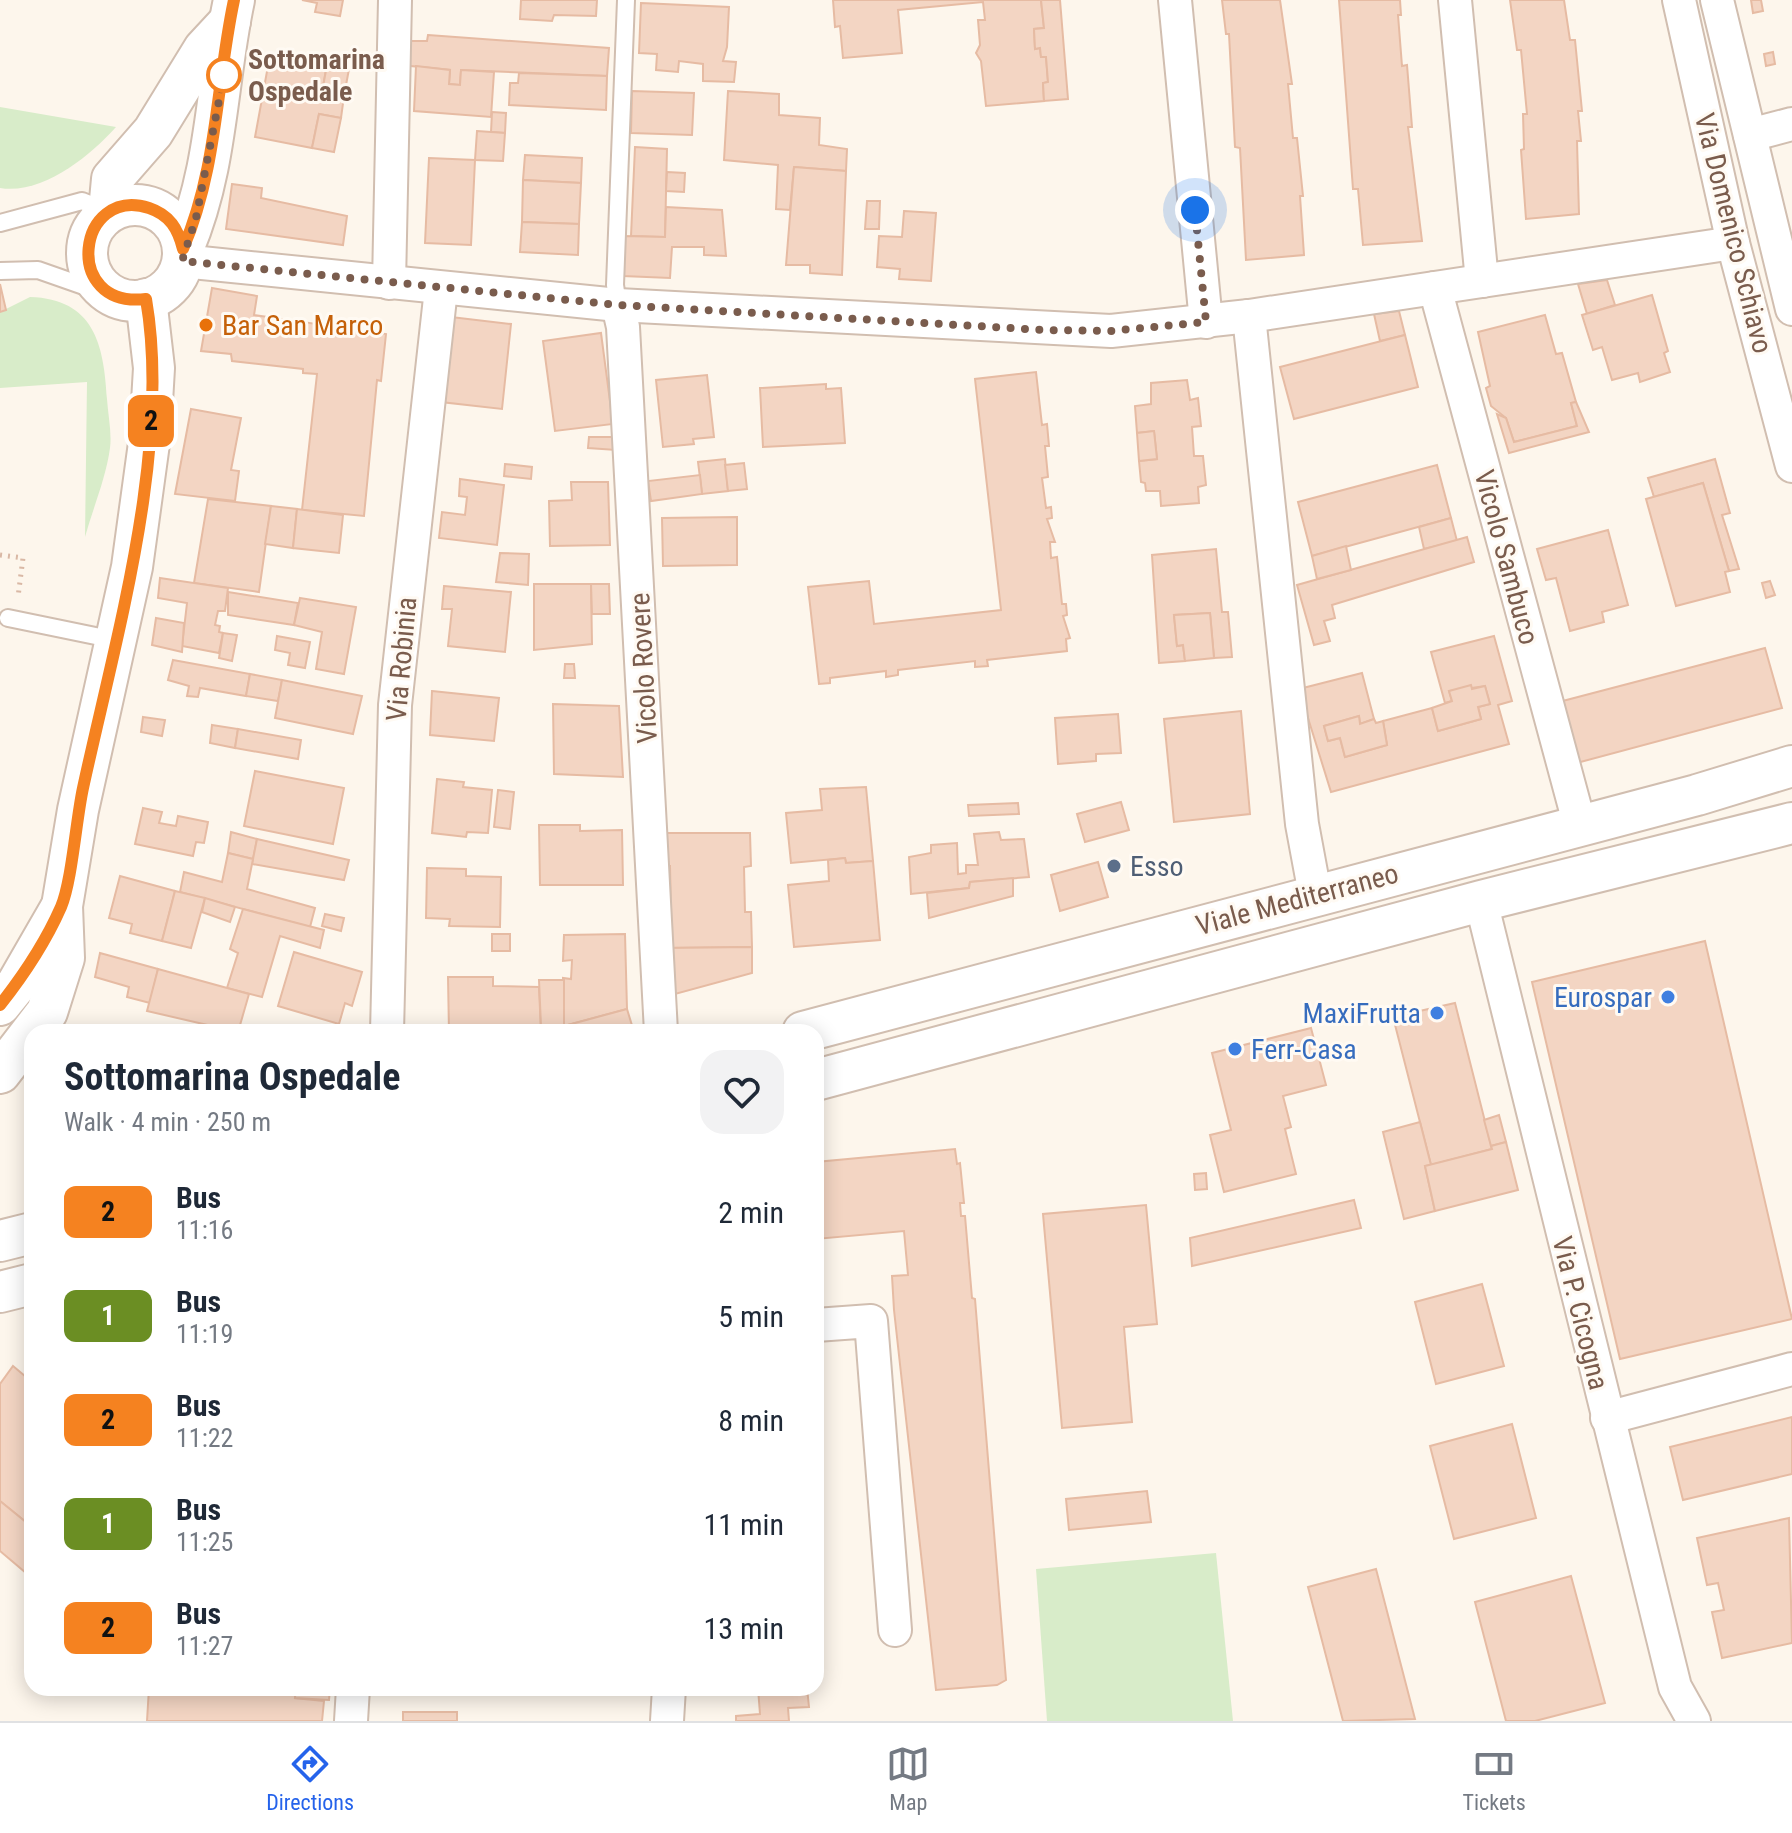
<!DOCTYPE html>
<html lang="en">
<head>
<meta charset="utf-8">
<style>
  :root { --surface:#fff; --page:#f2f2f3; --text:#1f2937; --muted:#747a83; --line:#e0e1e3; --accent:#2563eb }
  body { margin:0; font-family:"Roboto Condensed",sans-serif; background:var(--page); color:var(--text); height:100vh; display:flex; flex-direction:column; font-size:30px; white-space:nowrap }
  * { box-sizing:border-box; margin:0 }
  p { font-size:26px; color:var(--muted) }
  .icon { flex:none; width:44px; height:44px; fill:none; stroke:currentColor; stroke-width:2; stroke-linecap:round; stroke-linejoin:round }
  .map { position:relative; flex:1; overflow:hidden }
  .panel { position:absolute; left:24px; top:1024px; width:800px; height:672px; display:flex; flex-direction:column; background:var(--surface); border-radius:24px; box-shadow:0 4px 20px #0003 }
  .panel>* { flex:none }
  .badge { padding:0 16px; border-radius:12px; font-size:28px; line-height:52px }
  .you { position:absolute; width:40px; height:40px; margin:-20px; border:6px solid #fff; border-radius:50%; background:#1a73e8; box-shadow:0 0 0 12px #1a73e833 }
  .map>.badge { position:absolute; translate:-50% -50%; box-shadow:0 0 0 4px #fff }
  .round { display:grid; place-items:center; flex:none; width:84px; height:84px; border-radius:24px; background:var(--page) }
  .head { display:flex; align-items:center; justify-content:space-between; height:136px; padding:0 40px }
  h1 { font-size:38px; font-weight:700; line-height:60px }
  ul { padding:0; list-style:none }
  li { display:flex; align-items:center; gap:24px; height:104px; padding:0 40px }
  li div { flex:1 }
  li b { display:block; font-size:30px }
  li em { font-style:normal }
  li .badge { min-width:88px; font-weight:700; text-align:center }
  .tab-bar { display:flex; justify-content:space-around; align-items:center; height:112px; border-top:2px solid var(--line); background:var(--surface); font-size:22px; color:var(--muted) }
  .tab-bar a { display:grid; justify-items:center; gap:4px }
  .tab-bar .current { color:var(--accent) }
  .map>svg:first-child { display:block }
  .green { fill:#d8ecc9 }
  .building { fill:#f3d5c3; stroke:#e6bba3; stroke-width:2 }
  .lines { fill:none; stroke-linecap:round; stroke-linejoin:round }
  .service-casing { stroke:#d1beb0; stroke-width:20 }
  .minor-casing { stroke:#d1beb0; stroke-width:36 }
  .tertiary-casing { stroke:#d1beb0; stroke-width:44 }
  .path { stroke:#d9b8a5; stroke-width:5; stroke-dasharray:2 6; stroke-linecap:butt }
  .service { stroke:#fff; stroke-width:16 }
  .minor { stroke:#fff; stroke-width:32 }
  .tertiary { stroke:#fff; stroke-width:40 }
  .line-casing { stroke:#fff; stroke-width:18 }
  .line { stroke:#f58220; stroke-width:12 }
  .walk { stroke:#7a5c4d; stroke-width:8; stroke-dasharray:0 14.4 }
  .stop-dot { fill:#fff; stroke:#f58220; stroke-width:4 }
  .food-dot { fill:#e8710a; stroke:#fffaf3; stroke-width:3 }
  .service-dot { fill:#5c6f8a; stroke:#fffaf3; stroke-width:3 }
  .shop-dot { fill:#3f7fe0; stroke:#fffaf3; stroke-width:3 }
  .labels { text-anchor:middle; stroke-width:6; stroke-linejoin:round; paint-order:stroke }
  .stop-label { font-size:28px; font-weight:bold; fill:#7a5c4d; stroke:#fffaf3; text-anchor:start }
  .street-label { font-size:28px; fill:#7a5c4d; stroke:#fffaf3 }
  .food-label { font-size:28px; fill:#c56008; stroke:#fffaf3; text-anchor:start }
  .service-label { font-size:28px; fill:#4e5e75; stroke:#fffaf3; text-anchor:start }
  .shop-label { font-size:28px; fill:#366cbe; stroke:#fffaf3; text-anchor:end }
</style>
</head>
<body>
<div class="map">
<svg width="1792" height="1721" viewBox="0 0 1792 1721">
  <rect width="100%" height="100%" fill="#fdf6ec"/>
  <g class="green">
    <path d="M 0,107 L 116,127 C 89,157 42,195 0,188 Z"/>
    <path d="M 30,297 C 94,299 104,344 107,399 C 108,415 112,433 110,448 C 106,478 93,508 85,537 L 87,382 L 0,388 L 0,312 Z"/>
    <polygon points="1216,1553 1233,1721 1047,1721 1036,1569"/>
  </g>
  <g class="building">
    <polygon points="302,0 343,0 340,16 315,12 317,3"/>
    <polygon points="521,0 597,0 596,16 554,15 552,21 520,19"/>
    <polygon points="833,0 1041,0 1044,28 1034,29 1035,49 1040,48 1041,57 1046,57 1048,82 1043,83 1044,101 986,106 981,61 976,53 980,45 978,20 985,20 983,2 898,10 902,53 843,58 840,26 835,27"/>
    <polygon points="1041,0 1060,0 1068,99 1044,101 1043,83 1048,82 1046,57 1041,57 1040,48 1035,49 1034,29 1044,28"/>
    <polygon points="1222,0 1280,0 1292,84 1288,84 1293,138 1297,138 1303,196 1300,196 1304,255 1246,260 1240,148 1235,147 1229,34 1226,34"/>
    <polygon points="1339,0 1400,0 1401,15 1398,15 1402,66 1407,65 1412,127 1408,127 1422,241 1363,245 1358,189 1353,189"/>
    <polygon points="1510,0 1564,0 1570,40 1575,40 1582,111 1578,111 1581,141 1577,141 1579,214 1526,219 1521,150 1524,149 1523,114 1527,114 1521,50 1517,50"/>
    <polygon points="1751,0 1761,0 1763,11 1753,13"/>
    <polygon points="641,3 729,7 727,47 723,61 736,62 734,82 703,81 703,64 679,61 678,72 656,70 657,54 639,53"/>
    <polygon points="428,35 609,48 607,76 461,70 460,85 449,84 450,70 401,65 402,41 427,41"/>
    <polygon points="1773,52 1775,64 1766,66 1764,54"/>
    <polygon points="270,55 327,65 322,92 344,96 341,118 319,114 312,148 255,137"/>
    <polygon points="327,65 349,69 344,96 322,92"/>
    <polygon points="416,66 450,70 449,84 460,85 461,70 494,72 491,117 414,111"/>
    <polygon points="519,73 607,76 606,110 509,105 510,83 518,83"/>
    <polygon points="632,91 694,93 692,135 631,133"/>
    <polygon points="728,91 779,94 779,115 820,118 819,145 847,149 846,171 794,167 790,210 776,209 778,165 724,160"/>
    <polygon points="492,112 506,113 505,133 491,132"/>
    <polygon points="319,114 341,118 334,152 312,148"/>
    <polygon points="477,131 505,133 503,161 475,160"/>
    <polygon points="635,147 667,149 665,237 631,236"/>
    <polygon points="525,155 582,158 581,183 523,180"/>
    <polygon points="429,158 475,160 471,245 425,243"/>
    <polygon points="794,167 846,171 842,275 810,273 810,265 786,265"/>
    <polygon points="667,172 685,173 684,192 666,191"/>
    <polygon points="523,180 581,183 579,224 522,222"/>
    <polygon points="232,184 262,188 261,198 347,216 343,245 226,229"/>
    <polygon points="867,201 880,201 879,229 865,229"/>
    <polygon points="666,207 722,210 726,256 704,255 704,247 672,247 670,278 623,276 624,236 665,237"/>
    <polygon points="904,211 936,213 931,281 899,279 900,269 877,267 879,236 902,237"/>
    <polygon points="522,222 579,224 578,255 520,252"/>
    <polygon points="1607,280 1615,305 1587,314 1578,284"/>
    <polygon points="0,284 6,310 0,312"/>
    <polygon points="212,288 257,296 254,315 386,334 381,381 377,380 364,516 302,510 317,374 303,373 303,369 232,361 231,354 201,351"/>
    <polygon points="1652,295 1668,351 1664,353 1670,372 1640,382 1638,373 1612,380 1602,347 1593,350 1582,315"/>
    <polygon points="1399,311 1405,335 1380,341 1374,314"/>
    <polygon points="1545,315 1556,354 1562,353 1576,402 1571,403 1577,426 1514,442 1506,418 1491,406 1486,388 1490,386 1478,332"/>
    <polygon points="451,317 511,324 502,409 441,402"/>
    <polygon points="601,333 613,424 555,431 543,341"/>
    <polygon points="1405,335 1418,387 1294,419 1280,367"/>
    <polygon points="1036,372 1042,425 1047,424 1049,446 1045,446 1048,477 1042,478 1046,508 1051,507 1052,518 1047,519 1055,542 1050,542 1051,558 1057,557 1062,604 1066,604 1067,615 1063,616 1070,638 1066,639 1067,651 987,660 988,666 975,667 975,661 898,670 898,675 886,677 886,671 830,678 830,683 819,684 808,587 869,581 874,624 1001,610 975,379"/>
    <polygon points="707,375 714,437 693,439 694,444 663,447 656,380"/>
    <polygon points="1187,380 1190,400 1198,398 1201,426 1192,427 1194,456 1203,456 1206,485 1198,487 1199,503 1161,506 1160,491 1146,491 1145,483 1141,482 1139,461 1157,459 1154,431 1137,433 1135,406 1151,404 1151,383"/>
    <polygon points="826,384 826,389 841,388 845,443 763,447 760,388"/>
    <polygon points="1576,402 1589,432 1509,453 1497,414 1506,418 1514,442 1577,426 1571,403"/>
    <polygon points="191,409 241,418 231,470 239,471 235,501 175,494"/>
    <polygon points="1154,431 1157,459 1139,461 1137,433"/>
    <polygon points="589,437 615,437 616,450 588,448"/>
    <polygon points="725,459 728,491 702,494 698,462"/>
    <polygon points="1715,459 1730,513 1722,515 1739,569 1729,571 1703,483 1654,497 1648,478"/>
    <polygon points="744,463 747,489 728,491 725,465"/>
    <polygon points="505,464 532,467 531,479 504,476"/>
    <polygon points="1437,465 1451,518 1312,556 1298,502"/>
    <polygon points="700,475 702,494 651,501 648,481"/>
    <polygon points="460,479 504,485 497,545 439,538 442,512 465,515 467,497 459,496"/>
    <polygon points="571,482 608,482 610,545 550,546 549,501 572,500"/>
    <polygon points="1703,483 1729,571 1725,572 1730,592 1676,606 1646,499"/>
    <polygon points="208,499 271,506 259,592 194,583"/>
    <polygon points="271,506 297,509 293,548 265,544"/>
    <polygon points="297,509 343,515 339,553 293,548"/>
    <polygon points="737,517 737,565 663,566 662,518"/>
    <polygon points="1451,518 1457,541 1424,549 1419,527"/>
    <polygon points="1608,530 1628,605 1602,612 1604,622 1570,631 1556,578 1546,580 1537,549"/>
    <polygon points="1467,537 1474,562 1332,605 1335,618 1324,621 1330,641 1314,645 1297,585"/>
    <polygon points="1346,546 1351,570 1317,579 1312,556"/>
    <polygon points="1216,549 1222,612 1228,612 1232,657 1214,658 1210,613 1174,615 1177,646 1183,645 1185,661 1159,663 1152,555"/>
    <polygon points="500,553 529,554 528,585 496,582"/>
    <polygon points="160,578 228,588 225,611 218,611 215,625 220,626 219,632 223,633 219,653 182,646 187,603 158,598"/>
    <polygon points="1770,581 1775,595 1766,598 1762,583"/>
    <polygon points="534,584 591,584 592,644 534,650"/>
    <polygon points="591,584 609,584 610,614 592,614"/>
    <polygon points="444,586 511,592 505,652 448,646 452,609 442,609"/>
    <polygon points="228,592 298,603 294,625 228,615"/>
    <polygon points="300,598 356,607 344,674 316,669 322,632 294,625"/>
    <polygon points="1210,613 1214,658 1185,661 1183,645 1177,646 1174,615"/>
    <polygon points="156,618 184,623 182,652 152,645"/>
    <polygon points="223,633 237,635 232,661 219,658"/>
    <polygon points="277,636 310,642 305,668 288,665 290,653 275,650"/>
    <polygon points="1494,636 1512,701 1498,705 1509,744 1331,792 1299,689 1362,673 1374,719 1360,724 1359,716 1324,726 1328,741 1340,738 1345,757 1387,745 1383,721 1432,708 1438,731 1481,719 1478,707 1490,704 1485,686 1449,691 1452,701 1445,703 1431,652"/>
    <polygon points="1765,648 1782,708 1573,764 1555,703"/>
    <polygon points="173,660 250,674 246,696 200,688 198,697 187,696 189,686 168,680"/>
    <polygon points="565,664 574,664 575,678 564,678"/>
    <polygon points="250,674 282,680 278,701 246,696"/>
    <polygon points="282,680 362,696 353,734 275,718"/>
    <polygon points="1471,685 1472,689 1485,686 1490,704 1478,707 1481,719 1438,731 1432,708 1452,701 1449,691"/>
    <polygon points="432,691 499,698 494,741 430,735"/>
    <polygon points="553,704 619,706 623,777 554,774"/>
    <polygon points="1241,711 1250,814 1174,822 1164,719"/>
    <polygon points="1118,714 1121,753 1096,754 1096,761 1058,764 1055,718"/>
    <polygon points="1359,716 1360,724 1374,719 1376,723 1383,721 1387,745 1345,757 1340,738 1328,741 1324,726"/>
    <polygon points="143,717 165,720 162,736 141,732"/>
    <polygon points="212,725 238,729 235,748 210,743"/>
    <polygon points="238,729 301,740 298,759 235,748"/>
    <polygon points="255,771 344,788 333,844 244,826"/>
    <polygon points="437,779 464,782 463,787 492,790 488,833 467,832 466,837 432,833"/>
    <polygon points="866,787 873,861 846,863 845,858 791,863 786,813 822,810 820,789"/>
    <polygon points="498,790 514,792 510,829 494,827"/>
    <polygon points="1121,802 1129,830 1085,842 1077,814"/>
    <polygon points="1018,803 1019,814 969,816 968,805"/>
    <polygon points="143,808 162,812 159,823 176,826 178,816 208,822 204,843 196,842 193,856 135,844"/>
    <polygon points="539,825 580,825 580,831 622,830 623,885 540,885"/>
    <polygon points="231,832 257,839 253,859 228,853"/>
    <polygon points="999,832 1001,840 1024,839 1029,877 970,882 969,888 911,894 909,857 931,853 931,845 957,843 958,874 966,873 966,865 978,865 974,834"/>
    <polygon points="663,833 750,833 751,866 744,867 745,912 751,912 752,947 664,948 664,913 671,913 670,866 664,866"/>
    <polygon points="257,839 349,860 344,880 252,864"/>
    <polygon points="228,853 253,859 247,889 315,908 310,927 180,892 184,872 222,882"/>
    <polygon points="845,858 846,863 873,861 880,940 794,947 788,885 829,881 828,860"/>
    <polygon points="1098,862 1108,897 1060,911 1051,875"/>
    <polygon points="427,868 466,869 466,876 501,877 500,927 449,926 450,919 426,918"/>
    <polygon points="120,876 175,891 162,941 130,933 132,924 109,918"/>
    <polygon points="1013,878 1013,896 929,918 927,893 969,888 970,882"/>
    <polygon points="175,891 205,898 191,948 162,941"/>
    <polygon points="205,898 235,907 230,922 202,912"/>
    <polygon points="243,909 324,930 320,948 280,936 262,997 227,988 238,953 230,949"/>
    <polygon points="325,914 344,918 341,931 322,926"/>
    <rect x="492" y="934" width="18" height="17"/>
    <polygon points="625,934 627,1009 564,1026 563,978 571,979 572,960 563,961 564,935"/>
    <polygon points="1705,941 1792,1319 1620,1359 1532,982"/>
    <polygon points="752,947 752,973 664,997 664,948"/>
    <polygon points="294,952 362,972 352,1006 345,1003 339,1024 278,1006"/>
    <polygon points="100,953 158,969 150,1003 127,997 129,987 95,977"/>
    <polygon points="158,969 249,994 238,1032 147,1011"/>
    <polygon points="448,977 493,977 493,986 539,987 541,1032 449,1032"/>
    <polygon points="539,980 564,980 564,1026 541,1026"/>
    <polygon points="1455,1003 1492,1149 1431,1165 1393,1017"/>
    <polygon points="627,1009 634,1032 565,1032 564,1026"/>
    <polygon points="1311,1028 1326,1085 1283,1096 1291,1127 1285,1129 1296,1174 1224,1192 1210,1135 1231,1130 1212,1053"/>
    <polygon points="1499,1115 1506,1142 1491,1146 1484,1120"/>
    <polygon points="1420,1122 1431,1165 1425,1166 1435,1211 1404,1219 1383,1132"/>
    <polygon points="1506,1142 1518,1190 1435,1211 1425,1166 1492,1149 1491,1146"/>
    <polygon points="955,1149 957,1164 960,1163 964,1203 960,1203 961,1216 965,1216 972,1298 975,1299 1006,1680 997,1685 936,1690 894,1310 892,1276 908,1275 904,1231 816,1239 816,1162"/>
    <polygon points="1206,1173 1207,1189 1195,1190 1194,1174"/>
    <polygon points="1354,1200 1361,1228 1192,1266 1190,1238"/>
    <polygon points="1146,1205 1157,1324 1124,1327 1132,1422 1062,1428 1043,1214"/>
    <polygon points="1482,1284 1504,1366 1436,1384 1415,1302"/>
    <polygon points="13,1366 32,1382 32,1527 0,1501 0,1384"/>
    <polygon points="1792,1417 1792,1474 1683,1500 1670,1447"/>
    <polygon points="1512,1424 1536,1518 1454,1539 1430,1446"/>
    <polygon points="1147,1491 1151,1522 1069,1530 1066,1499"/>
    <polygon points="0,1501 32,1527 32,1578 0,1551"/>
    <polygon points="1789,1518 1792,1643 1722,1658 1712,1612 1724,1610 1718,1583 1707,1585 1697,1538"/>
    <polygon points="1376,1569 1415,1719 1343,1721 1308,1587"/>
    <polygon points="1571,1576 1605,1703 1535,1721 1506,1721 1475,1602"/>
    <polygon points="149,1688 296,1688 295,1698 324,1701 322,1721 147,1721"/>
    <polygon points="296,1688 330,1688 329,1700 295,1698"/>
    <polygon points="758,1688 807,1688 809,1707 788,1708 789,1721 736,1721 736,1716 760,1714"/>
    <rect x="403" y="1712" width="54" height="9"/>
  </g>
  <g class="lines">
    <defs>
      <g id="service">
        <polyline points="0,223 82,201 107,211"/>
        <polyline points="0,271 38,270 118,298"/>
        <polyline points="618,305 615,285 626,0"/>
        <polyline points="8,618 115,640"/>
      </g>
      <g id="minor">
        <polyline points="1175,0 1206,322"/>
        <polyline points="1455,0 1482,281"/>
        <polyline points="1679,0 1733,243 1792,466"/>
        <polyline points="1717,0 1792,309"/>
        <polyline points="1750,135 1792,124"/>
        <polyline points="182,261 618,305 1111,331 1249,316 1733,243"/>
        <polyline points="389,283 395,0"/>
        <polyline points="1435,288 1580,826"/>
        <polyline points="618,305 623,327 661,1032"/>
        <polyline points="1249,316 1302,824 1315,894"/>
        <polyline points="1481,901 1675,1687 1694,1721"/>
        <polyline points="387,1032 395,705 441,289"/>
        <polyline points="816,1325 871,1321 895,1630"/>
        <polyline points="1607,1418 1792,1369"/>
        <polyline points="351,1721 353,1688"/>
        <polyline points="667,1721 669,1688"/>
      </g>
      <g id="tertiary">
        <circle cx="135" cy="253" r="48"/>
        <polyline points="109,211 112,179 153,132 204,49 230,21"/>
        <path d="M 183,249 C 218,167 216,84 234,0"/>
        <polyline points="0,1005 17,984 62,906"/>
        <polyline points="803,1032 1697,795 1792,766"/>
        <polyline points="0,1073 47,1012 64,958 62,906 78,810 132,567 150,436 154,368 146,299"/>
        <polyline points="816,1080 1481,901 1792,823"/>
        <polyline points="0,1241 32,1233"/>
        <polyline points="0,1292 32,1284"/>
      </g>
    </defs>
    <use href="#service" class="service-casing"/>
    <use href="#minor" class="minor-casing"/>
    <use href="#tertiary" class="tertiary-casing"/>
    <polyline class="path" points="0,555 23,558 18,597"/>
    <use href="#service" class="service"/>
    <use href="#minor" class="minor"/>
    <use href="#tertiary" class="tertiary"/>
  </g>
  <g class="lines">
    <defs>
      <path id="line" d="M 0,1005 C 23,976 46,941 61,907 C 72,881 76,820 83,788 C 115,640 172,449 146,299 C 61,309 77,185 149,208 C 170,215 178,229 183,249 C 218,167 216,84 234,0"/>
    </defs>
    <use href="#line" class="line-casing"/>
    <use href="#line" class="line"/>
    <polyline class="walk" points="224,75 196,218 182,261 618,305 1044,330 1111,331 1206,322 1195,210"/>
  </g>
  <circle class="stop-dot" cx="224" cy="75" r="16"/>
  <circle class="food-dot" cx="206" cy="325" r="8"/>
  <circle class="service-dot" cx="1114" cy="866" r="8"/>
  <g class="shop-dot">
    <circle cx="1668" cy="997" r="8"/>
    <circle cx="1437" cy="1013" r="8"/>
    <circle cx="1235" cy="1049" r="8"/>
  </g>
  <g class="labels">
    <g class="stop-label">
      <text x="248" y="69">Sottomarina<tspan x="248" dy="32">Ospedale</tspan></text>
    </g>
    <g class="street-label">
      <text transform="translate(1734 233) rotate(76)" y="10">Via Domenico Schiavo</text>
      <text transform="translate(1507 557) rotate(75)" y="10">Vicolo Sambuco</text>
      <text transform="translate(401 659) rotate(-85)" y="10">Via Robinia</text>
      <text transform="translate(643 668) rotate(-93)" y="10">Vicolo Rovere</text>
      <text transform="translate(1297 899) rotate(-15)" y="10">Viale Mediterraneo</text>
      <text transform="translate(1581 1313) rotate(76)" y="10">Via P. Cicogna</text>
    </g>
    <g class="food-label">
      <text x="222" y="335">Bar San Marco</text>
    </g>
    <g class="service-label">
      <text x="1130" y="876">Esso</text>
    </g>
    <g class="shop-label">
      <text x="1652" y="1007">Eurospar</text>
      <text x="1421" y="1023">MaxiFrutta</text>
      <text x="1251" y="1059" text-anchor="start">Ferr-Casa</text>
    </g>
  </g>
</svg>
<div class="you" style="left:1195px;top:210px"></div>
<b class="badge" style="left:151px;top:421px;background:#f58220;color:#111">2</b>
<section class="panel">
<div class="head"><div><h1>Sottomarina Ospedale</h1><p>Walk · 4 min · 250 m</p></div><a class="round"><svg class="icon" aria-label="heart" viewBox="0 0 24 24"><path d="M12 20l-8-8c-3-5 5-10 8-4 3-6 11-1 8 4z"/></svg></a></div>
<ul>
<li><span class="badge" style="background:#f58220;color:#111">2</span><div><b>Bus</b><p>11:16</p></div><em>2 min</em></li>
<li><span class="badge" style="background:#6b8e23;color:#fff">1</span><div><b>Bus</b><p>11:19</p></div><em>5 min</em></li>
<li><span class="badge" style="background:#f58220;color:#111">2</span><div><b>Bus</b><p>11:22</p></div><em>8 min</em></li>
<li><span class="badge" style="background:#6b8e23;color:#fff">1</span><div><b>Bus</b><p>11:25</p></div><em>11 min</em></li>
<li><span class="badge" style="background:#f58220;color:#111">2</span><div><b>Bus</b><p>11:27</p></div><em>13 min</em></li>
</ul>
</section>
</div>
<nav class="tab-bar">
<a class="current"><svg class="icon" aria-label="directions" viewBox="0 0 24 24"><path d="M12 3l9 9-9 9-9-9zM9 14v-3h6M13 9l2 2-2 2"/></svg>Directions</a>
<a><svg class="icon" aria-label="map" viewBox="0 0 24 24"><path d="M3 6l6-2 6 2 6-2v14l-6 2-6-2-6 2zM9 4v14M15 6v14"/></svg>Map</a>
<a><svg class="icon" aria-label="tickets" viewBox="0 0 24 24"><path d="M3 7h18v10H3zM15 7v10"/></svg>Tickets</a>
</nav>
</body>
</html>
